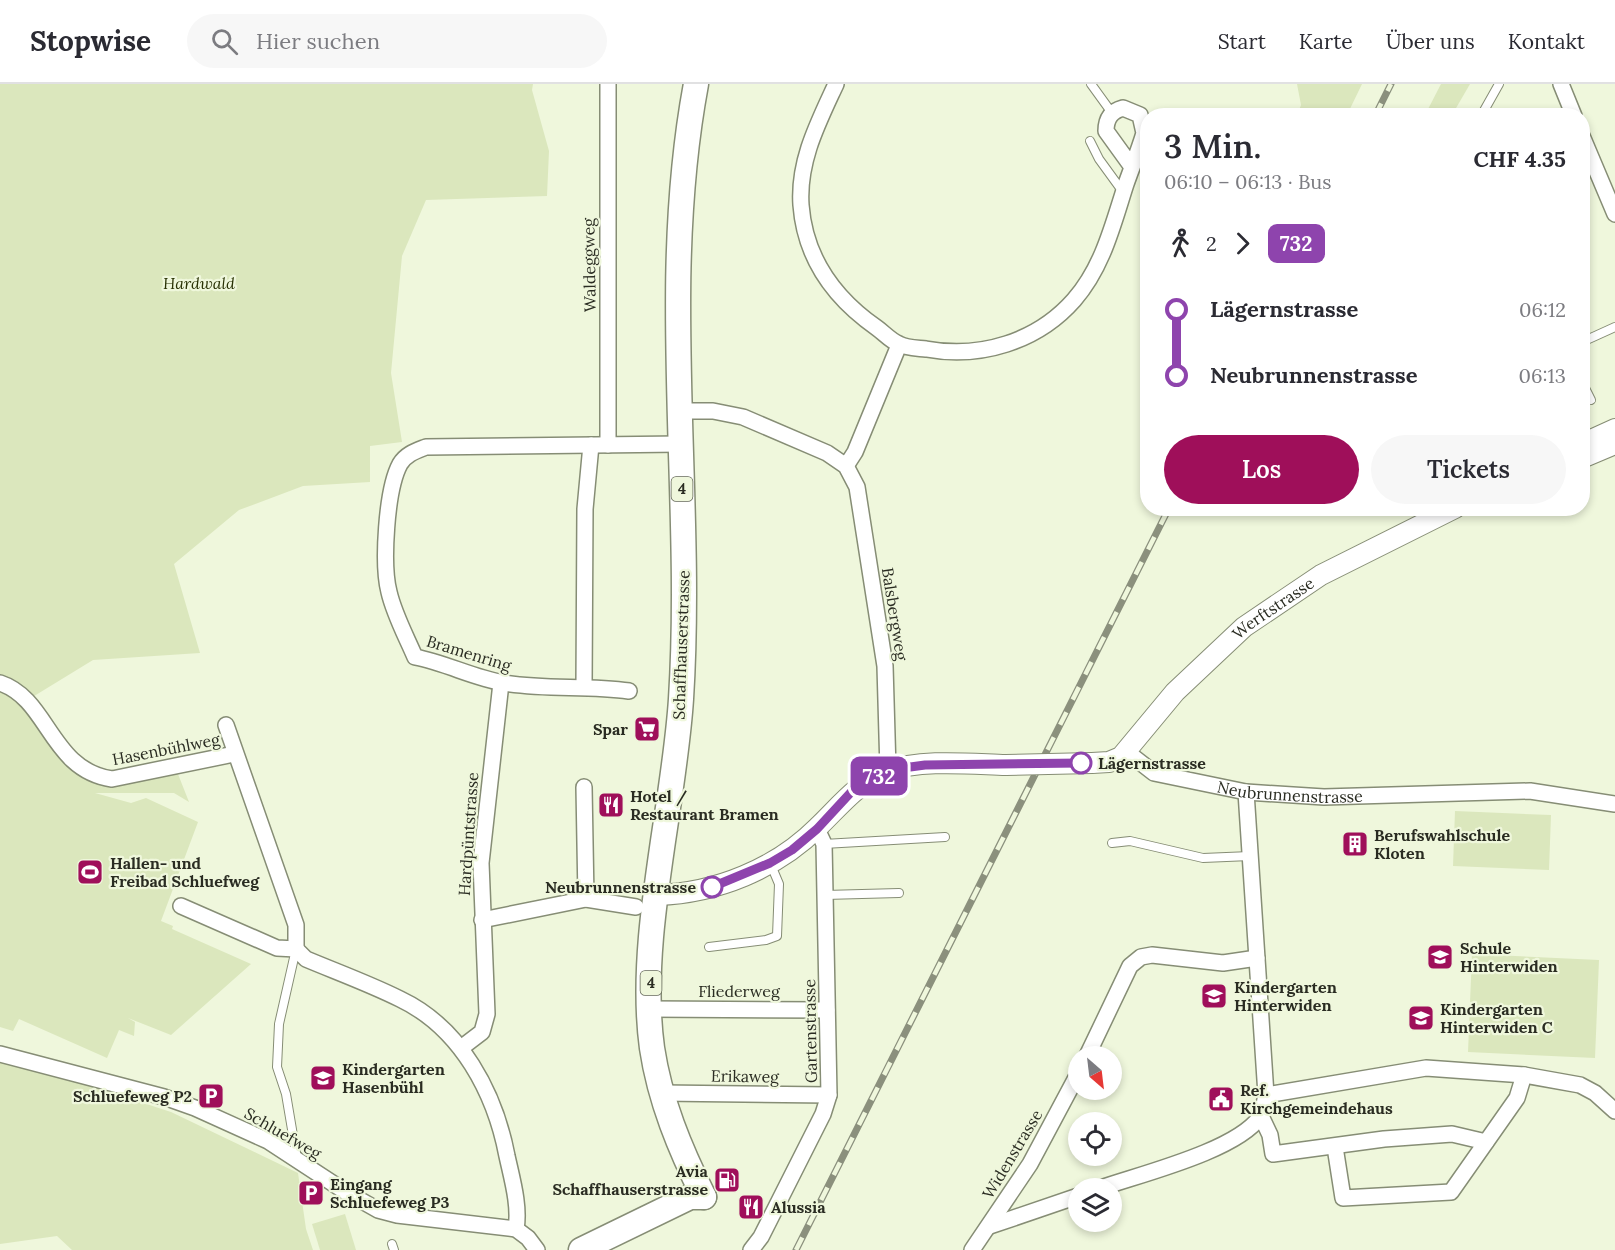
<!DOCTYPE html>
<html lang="de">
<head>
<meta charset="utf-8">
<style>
  :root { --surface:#fff; --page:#f7f7f7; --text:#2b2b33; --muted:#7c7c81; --line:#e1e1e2; --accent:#9f0f5a }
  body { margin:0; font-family:Lora,serif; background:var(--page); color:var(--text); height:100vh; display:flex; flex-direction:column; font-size:22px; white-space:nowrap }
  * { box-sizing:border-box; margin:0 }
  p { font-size:20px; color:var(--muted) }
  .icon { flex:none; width:33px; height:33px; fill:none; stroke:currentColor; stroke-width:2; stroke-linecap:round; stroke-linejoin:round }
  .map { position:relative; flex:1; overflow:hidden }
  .sheet { position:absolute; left:1140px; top:24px; width:450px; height:408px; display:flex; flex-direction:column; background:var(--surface); border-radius:24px; box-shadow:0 3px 9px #0003 }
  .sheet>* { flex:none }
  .badge { padding:0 12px; border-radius:9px; font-size:21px; line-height:39px }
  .needle { width:39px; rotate:152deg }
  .buttons { position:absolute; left:1068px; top:962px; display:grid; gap:12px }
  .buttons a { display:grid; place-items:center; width:54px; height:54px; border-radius:50%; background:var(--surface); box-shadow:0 3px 9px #0003; font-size:30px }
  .map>.badge { position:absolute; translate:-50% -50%; box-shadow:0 0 0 3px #fff }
  .legs { display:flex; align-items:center; gap:9px; height:66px; padding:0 24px; font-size:20px }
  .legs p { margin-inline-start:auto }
  .overview { display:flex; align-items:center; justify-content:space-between; height:102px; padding:0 24px }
  h1 { font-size:33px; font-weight:600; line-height:45px }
  .primary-button { display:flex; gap:12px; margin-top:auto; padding:12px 24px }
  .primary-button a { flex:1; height:69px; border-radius:36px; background:var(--accent); color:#fff; font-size:24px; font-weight:600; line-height:69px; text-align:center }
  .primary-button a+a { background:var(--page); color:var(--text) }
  ul { padding:0 24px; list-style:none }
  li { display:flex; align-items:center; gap:21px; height:66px; font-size:22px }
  li i { display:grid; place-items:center; width:9px; height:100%; margin:0 8px; background:currentColor }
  li i::after { content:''; width:15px; height:15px; margin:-8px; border:4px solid; border-radius:50%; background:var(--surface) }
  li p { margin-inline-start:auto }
  li:first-child i { background:linear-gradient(#0000 50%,currentColor 0) }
  li:last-child i { background:linear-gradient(currentColor 50%,#0000 0) }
  header { display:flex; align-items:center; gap:36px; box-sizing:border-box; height:84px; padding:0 30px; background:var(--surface); border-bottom:2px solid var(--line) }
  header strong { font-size:28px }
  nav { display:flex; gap:33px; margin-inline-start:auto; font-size:21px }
  .search { width:420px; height:54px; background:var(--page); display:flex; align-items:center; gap:15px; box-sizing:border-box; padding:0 21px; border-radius:33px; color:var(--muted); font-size:22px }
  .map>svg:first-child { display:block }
  .green { fill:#dbe7bd }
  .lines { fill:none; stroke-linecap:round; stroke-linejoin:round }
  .service-casing { stroke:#868d75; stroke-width:10 }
  .minor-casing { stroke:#868d75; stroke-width:18 }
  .tertiary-casing { stroke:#868d75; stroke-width:22 }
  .primary-casing { stroke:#868d75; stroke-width:27 }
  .service { stroke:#fff; stroke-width:8 }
  .minor { stroke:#fff; stroke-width:15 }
  .tertiary { stroke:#fff; stroke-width:20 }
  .primary { stroke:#fff; stroke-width:24 }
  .rail-casing { stroke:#8b907d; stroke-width:7 }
  .rail { stroke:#eff7dc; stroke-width:4.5; stroke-dasharray:14; stroke-linecap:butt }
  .tertiary-bridge-casing { stroke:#868d75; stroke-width:22; stroke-linecap:butt }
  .tertiary-bridge { stroke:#fff; stroke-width:20 }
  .line-1-casing { stroke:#fff; stroke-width:14 }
  .line-1 { stroke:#8e44ad; stroke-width:9 }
  .stop-1-dot { fill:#fff; stroke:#8e44ad; stroke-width:3 }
  .labels { text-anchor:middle; stroke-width:4.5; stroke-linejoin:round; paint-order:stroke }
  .shield { fill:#eff7dc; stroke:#65695a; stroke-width:1.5 }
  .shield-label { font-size:15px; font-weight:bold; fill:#2a2c22 }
  .street-label { font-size:16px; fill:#2a2c22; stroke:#eff7dc }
  .park-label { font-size:16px; font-style:italic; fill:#293204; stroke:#eff7dc }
  .poi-label { font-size:16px; font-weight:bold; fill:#2a2c22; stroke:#eff7dc; text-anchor:start }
  .stop-label { font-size:16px; font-weight:bold; fill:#2a2c22; stroke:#eff7dc; text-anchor:start }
</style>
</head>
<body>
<header>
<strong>Stopwise</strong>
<div class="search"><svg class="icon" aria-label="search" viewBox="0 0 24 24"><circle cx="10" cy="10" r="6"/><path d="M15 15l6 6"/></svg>Hier suchen</div>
<nav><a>Start</a><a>Karte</a><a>Über uns</a><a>Kontakt</a></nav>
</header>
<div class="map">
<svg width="1615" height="1166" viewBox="0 0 1615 1166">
  <rect width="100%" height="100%" fill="#eff7dc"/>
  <g class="green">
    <polygon points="0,0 533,0 532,6 549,67 547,112 426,116 402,172 391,289 402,358 370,362 370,398 303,402 239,426 174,480 200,569 93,576 26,617 80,689 176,685 189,718 174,709 95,709 131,719 146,714 198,738 161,837 173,842 172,845 251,880 171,951 128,934 135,938 134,952 119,946 107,974 19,935 13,947 0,943"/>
    <polygon points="1297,0 1362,0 1347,31 1297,32 1301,21"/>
    <polygon points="1441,0 1470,0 1452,31 1425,31"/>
    <polygon points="1455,727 1551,731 1549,786 1453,782"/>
    <polygon points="1472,870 1599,876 1595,974 1468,968"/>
    <polygon points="0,974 120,1007 125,1013 171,1028 298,1089 306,1145 313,1166 72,1166 57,1152 0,1160"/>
    <polygon points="345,1130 356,1166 320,1166 312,1140"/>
  </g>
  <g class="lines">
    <defs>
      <g id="service">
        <polyline points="1091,0 1112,29"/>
        <polyline points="1481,32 1499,0"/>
        <polyline points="1090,57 1099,75 1123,108"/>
        <polyline points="1582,258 1615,243"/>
        <polyline points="1582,298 1591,316"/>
        <polyline points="1112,759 1130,757 1203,774 1250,772"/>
        <polyline points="824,760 945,753"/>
        <polyline points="825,811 899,809"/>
        <polyline points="709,863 766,856 777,852 779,800 771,781"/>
        <polyline points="296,865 279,940 277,983 286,1010 297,1075"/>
        <polyline points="392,1160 394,1166"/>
      </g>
      <g id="minor">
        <polyline points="608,0 608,361"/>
        <path d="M 836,0 C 818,39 798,77 801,121 C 805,174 834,214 877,244 C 884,249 891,257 899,260 C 906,264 917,264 926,265 C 980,275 1037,258 1074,216 C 1103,183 1113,140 1126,100 C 1132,83 1139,66 1144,49 L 1140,31 L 1123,24 C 1112,27 1106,34 1106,47 L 1132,83"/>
        <polyline points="1561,0 1574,32"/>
        <polyline points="1582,52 1615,130"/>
        <polyline points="681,327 713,327 743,333 827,369 846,382 857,403 885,582 888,686"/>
        <polyline points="846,382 855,368 899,261"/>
        <path d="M 0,599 C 49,615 50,686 112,695 L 234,670"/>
        <polyline points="584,602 585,425 591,361"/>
        <path d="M 629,607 C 588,601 546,606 504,599 C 474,594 446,579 415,573 C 406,552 394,530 389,508 C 382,481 386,406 400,380 C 406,370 416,367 426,363 L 681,360"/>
        <polyline points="226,641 296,841 296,865"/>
        <path id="s1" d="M 1127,668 L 1154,689 L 1246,708 L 1324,713 L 1530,707 L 1615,720"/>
        <polyline points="584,703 586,815"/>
        <path d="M 181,822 L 277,864 L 296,865 L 306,875 C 337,888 370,900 400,915 C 461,944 495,1009 507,1072 C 512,1095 520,1122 516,1145"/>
        <polyline points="482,836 586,815 636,823"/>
        <polyline points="650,925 827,926"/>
        <polyline points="461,964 482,948 487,930 481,779 501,599"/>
        <polyline points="0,970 164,1013 195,1024 268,1057 346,1108 378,1126 397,1131 516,1145 528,1154 537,1166"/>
        <polyline points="1087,972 1130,882 1141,873 1152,871 1223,879 1257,874"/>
        <polyline points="661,1009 829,1011"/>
        <polyline points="1266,1011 1426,984 1524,991 1580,1001 1595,1009 1615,1027"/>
        <polyline points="1261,1032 1270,1051 1273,1070 1384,1055 1452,1050 1486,1058"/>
        <polyline points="1335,1063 1343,1114 1451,1108 1517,1014 1524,991"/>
        <path d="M 1101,1104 C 1141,1090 1236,1067 1260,1033 C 1264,1028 1264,1017 1266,1011 L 1246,708"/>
        <polyline points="990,1142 1078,1112"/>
        <polyline points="751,1166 761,1153 823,1030 829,1011 824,760 817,745"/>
        <polyline points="972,1166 1030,1080 1078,990"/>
      </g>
      <g id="tertiary">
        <polyline points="1582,360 1615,345"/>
        <polyline points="1584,373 1615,360"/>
        <path id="s2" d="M 1092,679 L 1109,678 L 1121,673 L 1175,608 L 1244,543 L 1321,491 L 1455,424"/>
        <path d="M 658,811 C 716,809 776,785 818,743 C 840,722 858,698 888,687 C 920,675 971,680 1006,681"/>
      </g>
      <g id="primary">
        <path d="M 696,0 C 658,203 694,410 681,615 C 674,725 637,855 652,964 C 660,1017 680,1065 704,1113"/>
        <polyline points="581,1166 690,1113 704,1113"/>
      </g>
    </defs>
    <use href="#service" class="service-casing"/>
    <use href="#minor" class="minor-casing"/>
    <use href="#tertiary" class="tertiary-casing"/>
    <use href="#primary" class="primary-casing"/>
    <use href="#service" class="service"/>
    <use href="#minor" class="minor"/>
    <use href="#tertiary" class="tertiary"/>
    <use href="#primary" class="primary"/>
    <defs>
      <g id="rail">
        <polyline points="1375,32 1391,0"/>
        <polyline points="796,1166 1169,424"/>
      </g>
    </defs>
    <use href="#rail" class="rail-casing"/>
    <use href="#rail" class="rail"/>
    <defs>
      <polyline id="tertiary-bridge" points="1006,681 1092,679"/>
    </defs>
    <use href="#tertiary-bridge" class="tertiary-bridge-casing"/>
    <use href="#tertiary-bridge" class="tertiary-bridge"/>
  </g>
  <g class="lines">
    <defs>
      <polyline id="line-1" points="712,803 770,779 792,766 817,745 854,705 888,686 925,681 1081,679"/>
    </defs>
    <use href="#line-1" class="line-1-casing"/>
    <use href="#line-1" class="line-1"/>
  </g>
  <defs>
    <symbol id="supermarket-square" viewBox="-11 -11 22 22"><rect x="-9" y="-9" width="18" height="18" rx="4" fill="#9f0f5a" stroke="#eff7dc"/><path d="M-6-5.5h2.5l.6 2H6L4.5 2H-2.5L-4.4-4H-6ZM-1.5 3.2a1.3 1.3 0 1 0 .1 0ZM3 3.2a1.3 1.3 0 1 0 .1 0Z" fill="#fff"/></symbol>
    <symbol id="restaurant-square" viewBox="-11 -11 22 22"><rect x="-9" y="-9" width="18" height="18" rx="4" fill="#9f0f5a" stroke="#eff7dc"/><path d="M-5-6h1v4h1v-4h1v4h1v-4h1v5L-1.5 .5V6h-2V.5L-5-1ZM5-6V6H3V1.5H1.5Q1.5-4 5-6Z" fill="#fff"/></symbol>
    <symbol id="building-square" viewBox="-11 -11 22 22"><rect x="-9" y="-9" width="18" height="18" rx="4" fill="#9f0f5a" stroke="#eff7dc"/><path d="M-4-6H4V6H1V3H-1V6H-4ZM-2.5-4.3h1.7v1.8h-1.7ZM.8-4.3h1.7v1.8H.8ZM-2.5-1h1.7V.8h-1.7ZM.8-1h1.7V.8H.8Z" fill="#fff"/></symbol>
    <symbol id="stadium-square" viewBox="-11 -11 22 22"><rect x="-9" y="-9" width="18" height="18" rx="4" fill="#9f0f5a" stroke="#eff7dc"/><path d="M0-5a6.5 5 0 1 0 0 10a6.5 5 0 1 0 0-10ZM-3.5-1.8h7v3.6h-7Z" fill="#fff"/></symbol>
    <symbol id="school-square" viewBox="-11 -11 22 22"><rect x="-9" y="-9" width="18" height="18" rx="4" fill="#9f0f5a" stroke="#eff7dc"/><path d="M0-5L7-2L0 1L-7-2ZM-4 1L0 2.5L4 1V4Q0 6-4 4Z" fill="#fff"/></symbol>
    <symbol id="parking-square" viewBox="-11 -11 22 22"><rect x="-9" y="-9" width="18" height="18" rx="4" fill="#9f0f5a" stroke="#eff7dc"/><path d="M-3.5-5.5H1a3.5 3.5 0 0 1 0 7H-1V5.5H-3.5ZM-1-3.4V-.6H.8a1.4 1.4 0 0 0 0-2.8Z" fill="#fff"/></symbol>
    <symbol id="civic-square" viewBox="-11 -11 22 22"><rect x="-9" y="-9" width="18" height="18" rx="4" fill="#9f0f5a" stroke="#eff7dc"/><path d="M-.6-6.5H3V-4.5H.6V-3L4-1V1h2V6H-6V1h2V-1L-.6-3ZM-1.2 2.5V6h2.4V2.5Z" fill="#fff"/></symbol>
    <symbol id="fuel-square" viewBox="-11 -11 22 22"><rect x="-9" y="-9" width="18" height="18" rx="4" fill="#9f0f5a" stroke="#eff7dc"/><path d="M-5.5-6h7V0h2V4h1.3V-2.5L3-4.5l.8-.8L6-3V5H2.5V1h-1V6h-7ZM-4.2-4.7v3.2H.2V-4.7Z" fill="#fff"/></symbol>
  </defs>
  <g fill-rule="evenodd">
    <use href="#supermarket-square" x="632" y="630" width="30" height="30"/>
    <use href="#restaurant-square" x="596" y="706" width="30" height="30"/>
    <use href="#building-square" x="1340" y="745" width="30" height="30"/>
    <use href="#stadium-square" x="75" y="773" width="30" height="30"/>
    <use href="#school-square" x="1425" y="858" width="30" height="30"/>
    <use href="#school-square" x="1199" y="897" width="30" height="30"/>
    <use href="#school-square" x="1406" y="919" width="30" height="30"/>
    <use href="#school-square" x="308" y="979" width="30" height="30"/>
    <use href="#parking-square" x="196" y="997" width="30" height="30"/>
    <use href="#civic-square" x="1206" y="1000" width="30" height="30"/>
    <use href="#fuel-square" x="712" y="1081" width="30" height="30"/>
    <use href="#parking-square" x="296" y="1094" width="30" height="30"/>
    <use href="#restaurant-square" x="736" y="1108" width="30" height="30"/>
  </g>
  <g class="stop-1-dot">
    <circle cx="1081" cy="679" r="10"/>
    <circle cx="712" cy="803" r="10"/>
  </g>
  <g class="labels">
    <g class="shield">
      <rect x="671.5" y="393" width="21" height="24" rx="4.5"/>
      <rect x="640.5" y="887" width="21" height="24" rx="4.5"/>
    </g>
    <g class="shield-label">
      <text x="682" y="410">4</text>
      <text x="651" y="904">4</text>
    </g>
    <g class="street-label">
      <text transform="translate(589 181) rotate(-91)" y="6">Waldeggweg</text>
      <text dy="6" stroke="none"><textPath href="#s2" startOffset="244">Werftstrasse</textPath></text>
      <text transform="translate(895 530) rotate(81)" y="6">Balsbergweg</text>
      <text transform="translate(681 561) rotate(-88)" y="6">Schaffhauserstrasse</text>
      <text transform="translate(469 569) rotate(17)" y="6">Bramenring</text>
      <text transform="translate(166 665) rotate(-11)" y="6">Hasenbühlweg</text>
      <text dy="6" stroke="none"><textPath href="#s1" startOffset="172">Neubrunnenstrasse</textPath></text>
      <text transform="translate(468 750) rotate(-86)" y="6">Hardpüntstrasse</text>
      <text x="739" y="913">Fliederweg</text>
      <text transform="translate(810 947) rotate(-91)" y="6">Gartenstrasse</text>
      <text transform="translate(745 992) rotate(1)" y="6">Erikaweg</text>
      <text transform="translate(283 1049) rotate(30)" y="6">Schluefweg</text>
      <text transform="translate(1012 1070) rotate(-59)" y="6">Widenstrasse</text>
    </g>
    <g class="park-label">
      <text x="199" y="205">Hardwald</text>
    </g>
    <g class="poi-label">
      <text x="628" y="651" text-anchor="end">Spar</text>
      <text x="630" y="718">Hotel /<tspan x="630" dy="18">Restaurant Bramen</tspan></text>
      <text x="1374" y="757">Berufswahlschule<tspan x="1374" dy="18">Kloten</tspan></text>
      <text x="110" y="785">Hallen- und<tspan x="110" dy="18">Freibad Schluefweg</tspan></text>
      <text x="1460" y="870">Schule<tspan x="1460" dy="18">Hinterwiden</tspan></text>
      <text x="1234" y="909">Kindergarten<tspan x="1234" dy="18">Hinterwiden</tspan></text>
      <text x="1440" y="931">Kindergarten<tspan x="1440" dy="18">Hinterwiden C</tspan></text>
      <text x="342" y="991">Kindergarten<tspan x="342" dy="18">Hasenbühl</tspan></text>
      <text x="1240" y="1012">Ref.<tspan x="1240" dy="18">Kirchgemeindehaus</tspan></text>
      <text x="192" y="1018" text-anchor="end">Schluefeweg P2</text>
      <text x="708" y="1093" text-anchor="end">Avia<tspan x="708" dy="18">Schaffhauserstrasse</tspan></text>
      <text x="330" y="1106">Eingang<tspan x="330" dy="18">Schluefeweg P3</tspan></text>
      <text x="771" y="1129">Alussia</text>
    </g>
    <g class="stop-label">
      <text x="1098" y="685">Lägernstrasse</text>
      <text x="696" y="809" text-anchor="end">Neubrunnenstrasse</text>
    </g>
  </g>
</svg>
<div class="buttons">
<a><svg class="needle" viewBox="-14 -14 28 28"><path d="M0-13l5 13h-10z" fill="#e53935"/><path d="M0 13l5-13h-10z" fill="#7c7c81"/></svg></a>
<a><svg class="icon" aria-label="locate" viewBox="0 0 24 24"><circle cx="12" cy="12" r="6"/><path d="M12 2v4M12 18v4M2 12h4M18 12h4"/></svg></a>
<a><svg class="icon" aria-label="layers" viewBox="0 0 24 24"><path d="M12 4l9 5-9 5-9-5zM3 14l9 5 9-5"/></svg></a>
</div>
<b class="badge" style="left:879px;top:692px;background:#8e44ad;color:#fff">732</b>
<section class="sheet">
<div class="overview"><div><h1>3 Min.</h1><p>06:10 – 06:13 · Bus</p></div><b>CHF 4.35</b></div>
<div class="legs"><svg class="icon" aria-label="walk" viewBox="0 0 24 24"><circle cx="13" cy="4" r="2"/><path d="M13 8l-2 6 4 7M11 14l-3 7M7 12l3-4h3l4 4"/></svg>2<svg class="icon" aria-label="forward" viewBox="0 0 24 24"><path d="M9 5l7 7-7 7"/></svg><b class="badge" style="background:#8e44ad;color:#fff">732</b></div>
<ul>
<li><i style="color:#8e44ad"></i><b>Lägernstrasse</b><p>06:12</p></li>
<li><i style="color:#8e44ad"></i><b>Neubrunnenstrasse</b><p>06:13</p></li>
</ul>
<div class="primary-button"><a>Los</a><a>Tickets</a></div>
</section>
</div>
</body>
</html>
